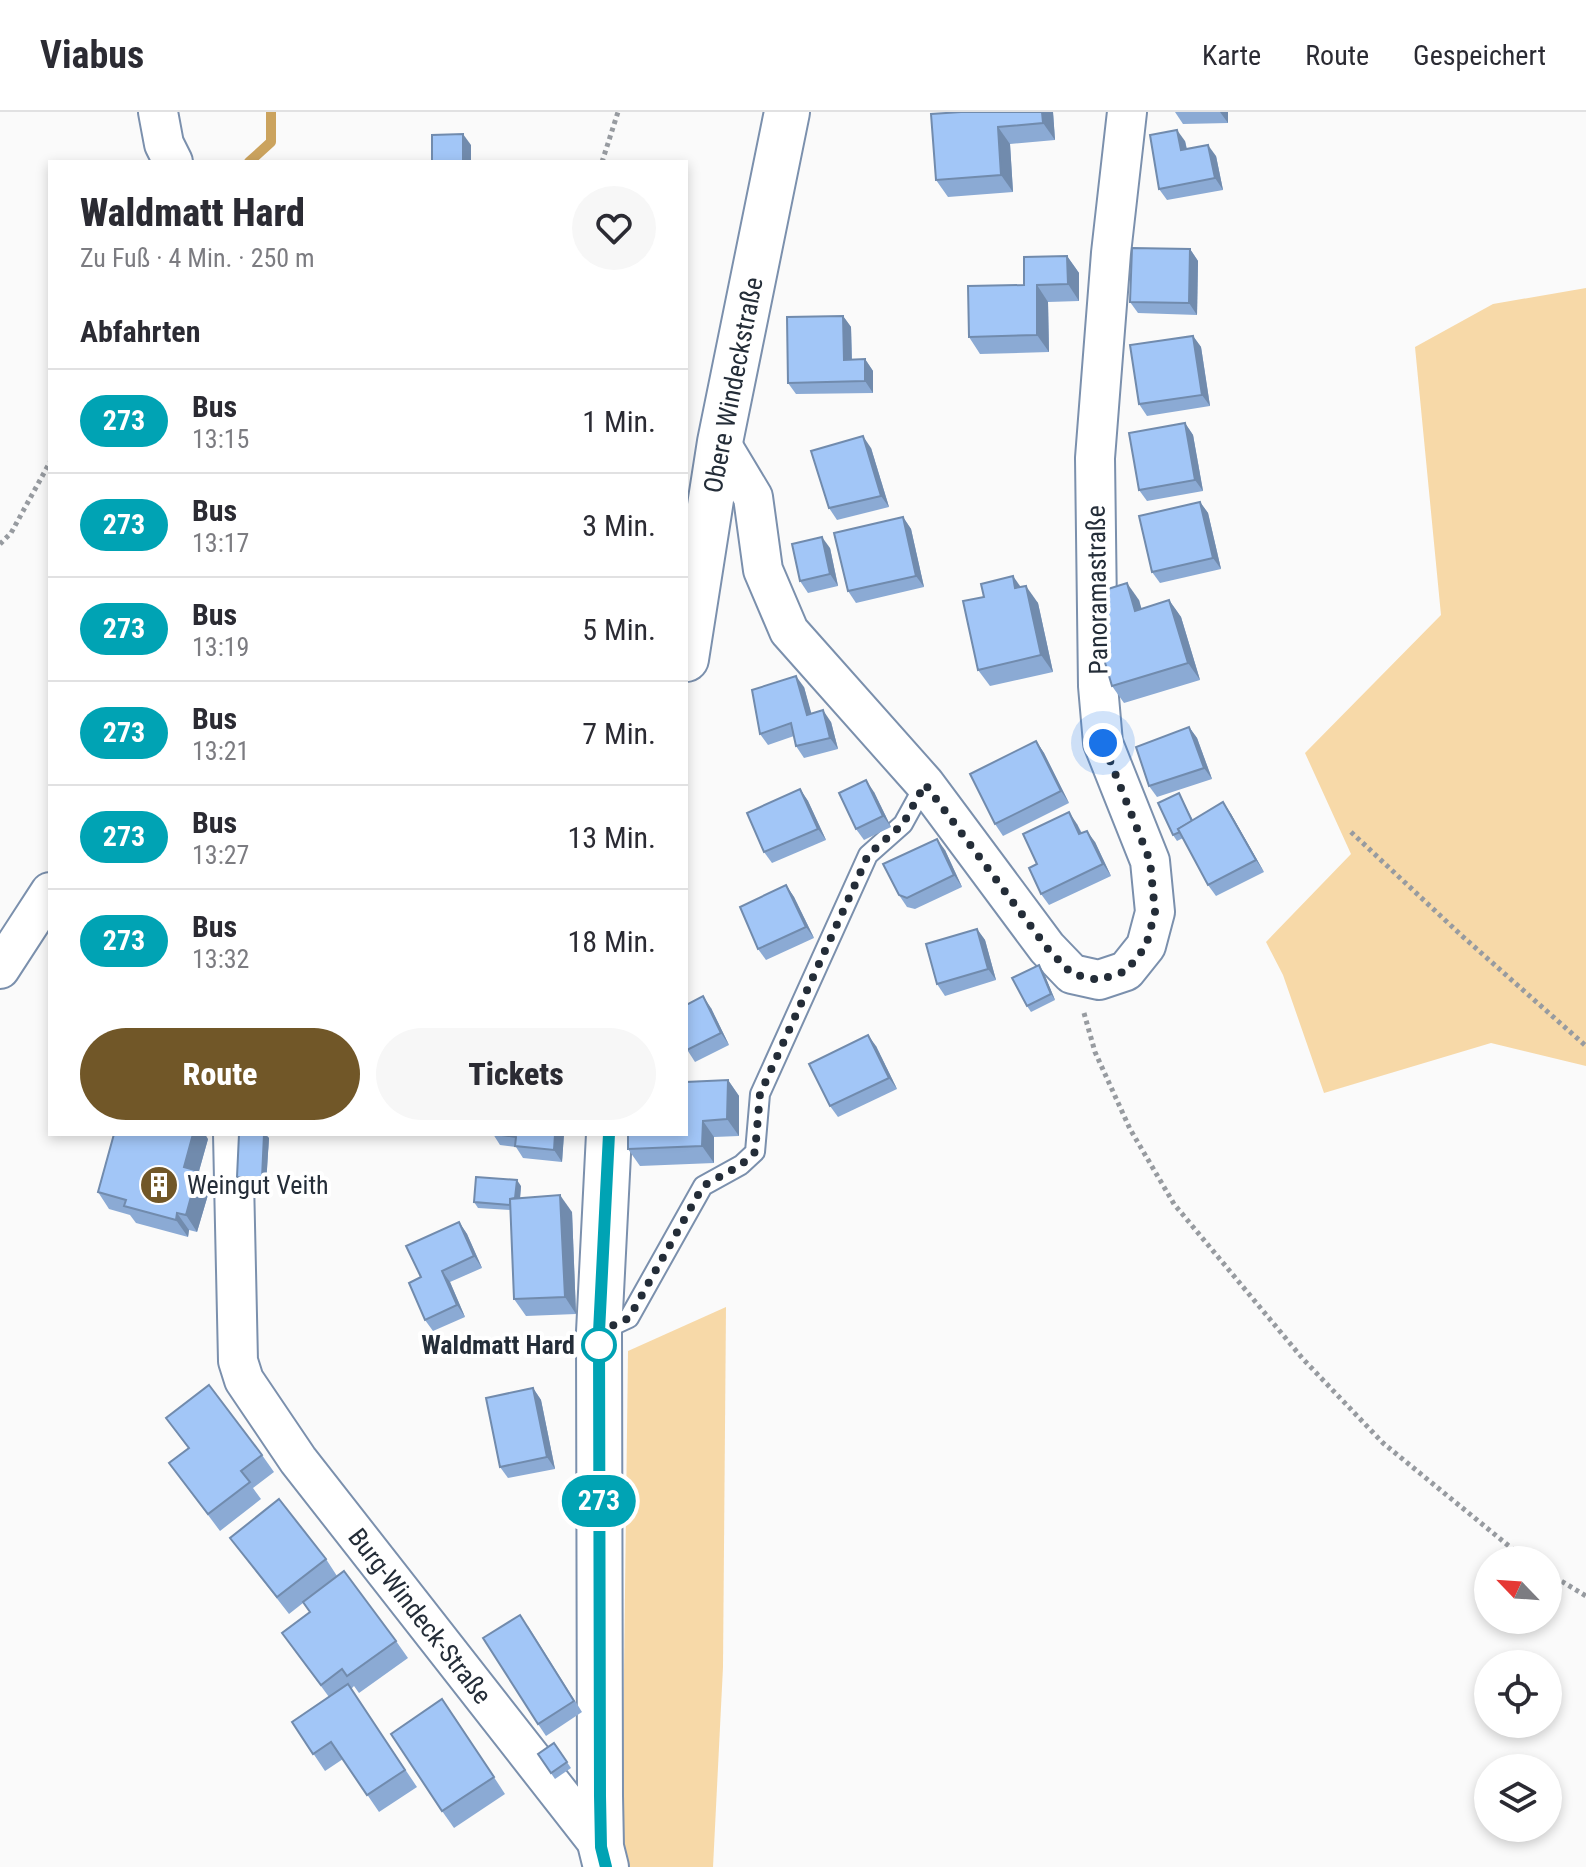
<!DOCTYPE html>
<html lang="de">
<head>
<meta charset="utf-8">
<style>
  :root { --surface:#fff; --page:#f7f7f7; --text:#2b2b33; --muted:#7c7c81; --line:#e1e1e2; --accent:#715728 }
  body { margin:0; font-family:"Roboto Condensed",sans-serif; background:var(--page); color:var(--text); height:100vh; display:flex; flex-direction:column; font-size:30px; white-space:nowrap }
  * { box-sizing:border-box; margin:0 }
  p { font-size:26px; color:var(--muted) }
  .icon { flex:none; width:44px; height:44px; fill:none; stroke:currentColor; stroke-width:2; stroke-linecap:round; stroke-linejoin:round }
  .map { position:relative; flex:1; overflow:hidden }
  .side { position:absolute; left:48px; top:48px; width:640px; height:976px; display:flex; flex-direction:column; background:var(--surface); border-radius:0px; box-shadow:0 4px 12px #0003 }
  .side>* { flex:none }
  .badge { padding:0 16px; border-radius:26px; font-size:28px; line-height:52px }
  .needle { width:52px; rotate:295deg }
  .controls { position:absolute; left:1474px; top:1434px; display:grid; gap:16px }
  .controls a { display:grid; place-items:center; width:88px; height:88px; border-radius:50%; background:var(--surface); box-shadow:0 4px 12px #0003; font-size:40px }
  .you { position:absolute; width:40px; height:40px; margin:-20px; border:6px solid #fff; border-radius:50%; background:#1a73e8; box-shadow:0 0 0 12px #1a73e833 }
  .map>.badge { position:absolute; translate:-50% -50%; box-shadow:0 0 0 4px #fff }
  h2 { padding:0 32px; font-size:30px; line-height:72px }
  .round { display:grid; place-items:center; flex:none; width:84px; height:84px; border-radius:42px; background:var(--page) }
  .headline { display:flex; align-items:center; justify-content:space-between; height:136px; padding:0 32px }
  h1 { font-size:38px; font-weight:800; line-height:60px }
  .primary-button { display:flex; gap:16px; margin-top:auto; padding:16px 32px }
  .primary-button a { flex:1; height:92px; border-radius:48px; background:var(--accent); color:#fff; font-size:32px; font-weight:800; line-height:92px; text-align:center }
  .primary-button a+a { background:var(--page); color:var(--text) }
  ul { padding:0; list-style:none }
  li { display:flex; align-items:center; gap:24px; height:104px; padding:0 32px; border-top:2px solid var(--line) }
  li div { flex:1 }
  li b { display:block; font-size:30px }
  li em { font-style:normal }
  li .badge { min-width:88px; font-weight:700; text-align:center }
  header { display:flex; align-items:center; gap:48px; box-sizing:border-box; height:112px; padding:0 40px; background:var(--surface); border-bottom:2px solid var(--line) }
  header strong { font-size:38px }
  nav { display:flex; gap:44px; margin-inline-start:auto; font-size:28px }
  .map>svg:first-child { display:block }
  .green { fill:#f7d9a8 }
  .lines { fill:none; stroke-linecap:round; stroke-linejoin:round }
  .stream { stroke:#cba35e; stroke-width:10 }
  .lane-casing { stroke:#7b90ad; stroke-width:22 }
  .street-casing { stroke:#7b90ad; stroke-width:42 }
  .secondary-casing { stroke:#7b90ad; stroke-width:48 }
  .path { stroke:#979ba0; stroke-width:5; stroke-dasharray:4 4; stroke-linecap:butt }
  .lane { stroke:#fff; stroke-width:18 }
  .street { stroke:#fff; stroke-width:38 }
  .secondary { stroke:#fff; stroke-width:44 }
  .wall { fill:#8baad4 }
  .shaded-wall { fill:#718bad }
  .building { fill:#a2c6f7; stroke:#718bad; stroke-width:2 }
  .line-casing { stroke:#fff; stroke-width:18 }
  .line { stroke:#00a3b4; stroke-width:12 }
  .walk { stroke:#242d38; stroke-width:8; stroke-dasharray:0 14.4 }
  .stop-dot { fill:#fff; stroke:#00a3b4; stroke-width:4 }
  .labels { text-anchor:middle; stroke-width:8; stroke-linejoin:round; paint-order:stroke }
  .street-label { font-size:26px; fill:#242d38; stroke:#fff }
  .poi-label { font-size:26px; fill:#242d38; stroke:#fff; text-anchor:start }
  .stop-label { font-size:26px; font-weight:bold; fill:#242d38; stroke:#fff; text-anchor:end }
</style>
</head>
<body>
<header>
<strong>Viabus</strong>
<nav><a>Karte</a><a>Route</a><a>Gespeichert</a></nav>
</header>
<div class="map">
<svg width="1586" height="1755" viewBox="0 0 1586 1755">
  <rect width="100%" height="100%" fill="#fafafa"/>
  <g class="green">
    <polygon points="1586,176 1586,954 1491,931 1324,981 1283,863 1266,830 1351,742 1305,641 1441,503 1415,235 1493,192"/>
    <polygon points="726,1195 723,1555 713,1755 628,1755 622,1719 628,1239"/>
  </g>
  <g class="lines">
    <polyline class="stream" points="249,50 271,30 271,0"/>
    <defs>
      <polyline id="lane" points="601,1219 629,1206 703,1074 741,1053 755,1040 760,982 868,743 903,712 925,672"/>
      <g id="street">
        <polyline points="158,0 164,32 173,50"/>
        <polyline points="720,330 753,385 763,458 789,519 925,672 1047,836 1072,862 1099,868 1126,859 1146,834 1155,800 1150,749 1103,631 1098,574 1095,346 1111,141 1127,0"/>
        <polyline points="0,857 50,780"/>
        <polyline points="233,1022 238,1249 244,1268 298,1348 601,1735"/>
      </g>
      <g id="secondary">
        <polyline points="686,547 720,330 787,0"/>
        <polyline points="606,1755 601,1735 600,1684 599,1220 609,1022"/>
      </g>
    </defs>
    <use href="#lane" class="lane-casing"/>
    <use href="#street" class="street-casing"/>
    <use href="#secondary" class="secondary-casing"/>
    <g class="path">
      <polyline points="602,50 618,0"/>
      <polyline points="0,432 11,421 50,350"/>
      <polyline points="1351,720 1461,823 1586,934"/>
      <polyline points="1084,901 1095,940 1130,1017 1174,1092 1303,1247 1383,1331 1526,1448"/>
      <polyline points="1548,1461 1586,1484"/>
    </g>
    <use href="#lane" class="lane"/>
    <use href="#street" class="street"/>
    <use href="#secondary" class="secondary"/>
  </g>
  <g class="wall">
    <polygon points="1053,0 1055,28 1010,32 1013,80 948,85 936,68 931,2"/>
    <polygon points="1175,0 1228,0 1228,11 1183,12"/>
    <polygon points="1185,29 1187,37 1216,44 1223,78 1167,88 1159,77"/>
    <polygon points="1190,137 1198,149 1197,203 1138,201 1130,190"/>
    <polygon points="1067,144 1079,161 1079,189 1048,190 1049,240 980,242 969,225 1024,173"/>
    <polygon points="843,204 851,215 852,248 865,247 873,259 873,281 796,282 788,271"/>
    <polygon points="1193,224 1201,235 1210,294 1147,304 1139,292"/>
    <polygon points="1185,311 1193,323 1203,379 1147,389 1139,378"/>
    <polygon points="871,336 889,395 837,408 829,396"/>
    <polygon points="1200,390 1208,401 1221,457 1160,471 1152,460"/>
    <polygon points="903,405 911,417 924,475 856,491 848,479"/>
    <polygon points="830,436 838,474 808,481 800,469"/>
    <polygon points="1021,475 1038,491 1053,560 990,574 978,558"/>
    <polygon points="1139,488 1141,497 1169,488 1181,505 1200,568 1124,591 1112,574 1102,515"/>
    <polygon points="804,575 811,602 831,610 838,637 804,646 796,634 794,624 768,633 760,622"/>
    <polygon points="1189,615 1197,626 1212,667 1157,685 1149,674"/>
    <polygon points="1036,629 1044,641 1069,691 1003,724 995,712"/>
    <polygon points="800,677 808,689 826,728 772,751 764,740"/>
    <polygon points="874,680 891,715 864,728 856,717"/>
    <polygon points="1179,681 1193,708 1223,690 1231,702 1264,760 1216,784 1208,773 1183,726 1177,729 1173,723"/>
    <polygon points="1077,712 1082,721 1095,730 1111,764 1049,793 1041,782 1037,752"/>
    <polygon points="945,738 962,775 915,797 907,795 899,783"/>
    <polygon points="786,773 794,785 814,826 766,848 758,837"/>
    <polygon points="977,817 985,828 996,868 945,884 937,872"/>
    <polygon points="1043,859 1055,888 1031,900 1027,894"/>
    <polygon points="711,896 729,933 695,950 686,936"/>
    <polygon points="876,934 897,977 838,1005 830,994"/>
    <polygon points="728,968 739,984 739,1024 714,1025 714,1051 640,1054 628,1037"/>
    <polygon points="239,1022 266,1022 269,1026 266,1072 241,1071 237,1065"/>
    <polygon points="493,1022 564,1022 562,1050 523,1046 516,1035 500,1033"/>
    <polygon points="208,1027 199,1059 210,1076 197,1120 189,1118 188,1125 136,1111 130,1103 109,1097 98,1080"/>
    <polygon points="521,1074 520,1086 572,1100 576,1202 526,1204 514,1187 511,1098 478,1096 474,1090"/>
    <polygon points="459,1110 467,1122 482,1156 450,1170 465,1205 433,1219 425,1208"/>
    <polygon points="533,1276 541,1288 555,1357 508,1366 500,1355"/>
    <polygon points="166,1306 262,1343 274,1360 253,1376 261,1387 220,1419 169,1351 188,1336"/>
    <polygon points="230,1426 326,1447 337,1464 396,1529 408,1546 359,1581 354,1574 351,1577 417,1675 379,1700 343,1647 325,1659 292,1610 329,1585 282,1521 310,1500 303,1491 289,1502"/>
    <polygon points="528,1514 582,1600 546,1624 538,1612"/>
    <polygon points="454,1604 505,1682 454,1716 442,1699"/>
    <polygon points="554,1631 571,1656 555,1667 538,1642"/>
  </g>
  <g class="shaded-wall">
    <polygon points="1042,0 1053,0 1055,28 1043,11"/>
    <polygon points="1220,0 1228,0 1228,11"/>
    <polygon points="998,15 1010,32 1013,80 1001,63"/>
    <polygon points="1177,18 1185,29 1189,49 1181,38"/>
    <polygon points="463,22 471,33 471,50 463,50"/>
    <polygon points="1208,33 1216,44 1223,78 1215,66"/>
    <polygon points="1190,137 1198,149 1197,203 1189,191"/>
    <polygon points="1067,144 1079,161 1079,189 1068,172"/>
    <polygon points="1037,173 1048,190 1049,240 1037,223"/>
    <polygon points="843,204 851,215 852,259 844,248"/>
    <polygon points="1193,224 1201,235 1210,294 1202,283"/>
    <polygon points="865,247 873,259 873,281 865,269"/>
    <polygon points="1185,311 1193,323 1203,379 1195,368"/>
    <polygon points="863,324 871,336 889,395 881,384"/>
    <polygon points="1200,390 1208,401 1221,457 1213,446"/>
    <polygon points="903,405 911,417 924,475 916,464"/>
    <polygon points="822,425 830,436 838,474 830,462"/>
    <polygon points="1013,464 1025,481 1015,476"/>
    <polygon points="1127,471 1139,488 1147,515 1135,499"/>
    <polygon points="1026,474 1038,491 1053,560 1041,543"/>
    <polygon points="1169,488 1181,505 1200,568 1188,551"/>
    <polygon points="796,564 804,575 815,614 807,603"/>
    <polygon points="823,598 831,610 838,637 830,626"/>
    <polygon points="1189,615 1197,626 1212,667 1204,656"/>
    <polygon points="1036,629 1044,641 1069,691 1061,679"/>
    <polygon points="866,668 874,680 891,715 883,704"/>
    <polygon points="800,677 808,689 826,728 818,717"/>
    <polygon points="1223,690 1231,702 1264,760 1256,748"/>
    <polygon points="1069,700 1077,712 1087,734 1079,722"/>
    <polygon points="1087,719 1095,730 1111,764 1103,752"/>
    <polygon points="937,727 945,738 962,775 954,763"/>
    <polygon points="786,773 794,785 814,826 806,815"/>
    <polygon points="977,817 985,828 996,868 988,857"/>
    <polygon points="1039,853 1043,859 1055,888 1051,882"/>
    <polygon points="703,884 711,896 729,933 721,921"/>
    <polygon points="868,923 876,934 897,977 889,966"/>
    <polygon points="728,968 739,984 739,1024 727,1007"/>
    <polygon points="703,1009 714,1025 714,1051 702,1034"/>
    <polygon points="193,1022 205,1022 208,1027 199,1059 210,1076 197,1120 186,1103 184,1055"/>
    <polygon points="264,1022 269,1026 266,1072 262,1066"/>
    <polygon points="555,1022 564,1022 562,1050 554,1038"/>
    <polygon points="517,1068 521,1074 519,1099 515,1093"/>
    <polygon points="560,1083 572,1100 576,1202 565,1185"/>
    <polygon points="177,1101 189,1118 188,1125 176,1108"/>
    <polygon points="459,1110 467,1122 482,1156 474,1144"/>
    <polygon points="442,1159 450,1170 465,1205 457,1193"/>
    <polygon points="533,1276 541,1288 555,1357 547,1345"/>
  </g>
  <g class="building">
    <polygon points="961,0 1042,0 1043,11 998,15 1001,63 936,68 931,2"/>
    <polygon points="1177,18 1181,38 1208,33 1215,66 1159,77 1150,23"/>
    <polygon points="463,22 463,50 432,50 432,23"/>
    <polygon points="1132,136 1190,137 1189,191 1130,190"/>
    <polygon points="1067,144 1068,172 1037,173 1037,223 969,225 968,174 1024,173 1024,145"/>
    <polygon points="843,204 844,248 865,247 865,269 788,271 787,205"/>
    <polygon points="1193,224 1202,283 1139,292 1130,233"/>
    <polygon points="1185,311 1195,368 1139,378 1129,321"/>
    <polygon points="863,324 881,384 829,396 811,339"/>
    <polygon points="1200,390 1213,446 1152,460 1139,404"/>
    <polygon points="903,405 916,464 848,479 834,421"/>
    <polygon points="822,425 830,462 800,469 792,432"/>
    <polygon points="1013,464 1015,476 1026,474 1041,543 978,558 963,489 984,485 981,472"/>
    <polygon points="1127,471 1135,499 1169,488 1188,551 1112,574 1095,517 1102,515 1092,482"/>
    <polygon points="796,564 807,603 823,598 830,626 796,634 791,611 760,622 752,578"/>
    <polygon points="1189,615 1204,656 1149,674 1136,635"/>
    <polygon points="1036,629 1061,679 995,712 970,662"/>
    <polygon points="866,668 883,704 856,717 839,681"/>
    <polygon points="800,677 818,717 764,740 747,701"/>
    <polygon points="1179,681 1192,709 1178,717 1180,720 1173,723 1158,691"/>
    <polygon points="1223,690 1256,748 1208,773 1178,717"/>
    <polygon points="1069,700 1079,722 1087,719 1103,752 1041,782 1029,756 1037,752 1023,722"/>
    <polygon points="937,727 954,763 907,786 899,783 883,752"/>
    <polygon points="786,773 806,815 758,837 740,795"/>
    <polygon points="977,817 988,857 937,872 926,832"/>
    <polygon points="1039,853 1051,882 1027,894 1012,866"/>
    <polygon points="703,884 721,921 687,938 686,936 686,893"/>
    <polygon points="868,923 889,966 830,994 809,952"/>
    <polygon points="728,968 727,1007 703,1009 702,1034 628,1037 628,1022 686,1022 686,970"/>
    <polygon points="114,1022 193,1022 184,1055 198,1059 186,1103 177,1101 176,1108 124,1094 126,1088 98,1080"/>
    <polygon points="239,1022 264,1022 262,1066 237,1065"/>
    <polygon points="495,1022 555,1022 554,1038 515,1034 516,1025"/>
    <polygon points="476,1065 517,1068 515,1086 510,1087 510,1093 474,1090"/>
    <polygon points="560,1083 565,1185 514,1187 510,1087"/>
    <polygon points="459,1110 474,1144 442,1159 457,1193 425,1208 409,1171 421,1165 406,1134"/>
    <polygon points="209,1273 262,1343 241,1359 250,1370 208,1402 169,1351 189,1336 166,1306"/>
    <polygon points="533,1276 547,1345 500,1355 486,1286"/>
    <polygon points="279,1387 326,1447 277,1485 230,1426"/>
    <polygon points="344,1459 396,1529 347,1564 342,1557 321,1573 282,1521 310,1500 303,1490"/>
    <polygon points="520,1503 574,1589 538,1612 483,1526"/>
    <polygon points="348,1572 405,1658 367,1683 331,1630 313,1642 292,1610"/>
    <polygon points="442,1587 494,1665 442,1699 391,1622"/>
    <polygon points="554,1631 567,1650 551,1661 538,1642"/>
  </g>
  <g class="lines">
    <defs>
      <polyline id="line" points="606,1755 601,1735 600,1684 599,1220 609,1022"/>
    </defs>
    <use href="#line" class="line-casing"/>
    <use href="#line" class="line"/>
    <polyline class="walk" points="599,1233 599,1220 629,1206 703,1074 741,1053 755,1040 760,982 858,766 868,743 903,712 925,672 1047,836 1072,862 1099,868 1126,859 1146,834 1155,800 1150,749 1103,631"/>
  </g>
  <defs>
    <symbol id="building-disc" viewBox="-11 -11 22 22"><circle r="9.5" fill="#715728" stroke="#fff"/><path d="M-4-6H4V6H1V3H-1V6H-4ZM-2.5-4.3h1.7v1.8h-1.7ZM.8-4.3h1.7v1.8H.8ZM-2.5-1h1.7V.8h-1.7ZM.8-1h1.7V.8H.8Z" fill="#fff"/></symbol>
  </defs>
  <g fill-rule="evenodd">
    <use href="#building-disc" x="137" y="1051" width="44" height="44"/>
  </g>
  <circle class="stop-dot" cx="599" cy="1233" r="16"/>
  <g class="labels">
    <g class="street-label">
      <text transform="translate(733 273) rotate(-79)" y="9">Obere Windeckstraße</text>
      <text transform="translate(1097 478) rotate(-91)" y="9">Panoramastraße</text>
      <text transform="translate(420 1504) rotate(52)" y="9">Burg-Windeck-Straße</text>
    </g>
    <g class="poi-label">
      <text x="187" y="1082">Weingut Veith</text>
    </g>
    <g class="stop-label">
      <text x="575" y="1242">Waldmatt Hard</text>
    </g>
  </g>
</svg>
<div class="controls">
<a><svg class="needle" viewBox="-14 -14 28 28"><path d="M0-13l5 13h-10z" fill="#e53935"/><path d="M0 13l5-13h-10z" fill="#7c7c81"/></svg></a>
<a><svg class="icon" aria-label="locate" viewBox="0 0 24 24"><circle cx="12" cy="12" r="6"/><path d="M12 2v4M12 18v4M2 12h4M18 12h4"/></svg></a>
<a><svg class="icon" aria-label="layers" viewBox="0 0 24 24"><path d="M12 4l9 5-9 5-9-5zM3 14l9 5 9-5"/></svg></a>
</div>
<div class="you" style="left:1103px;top:631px"></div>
<b class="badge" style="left:599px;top:1389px;background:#00a3b4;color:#fff">273</b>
<section class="side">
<div class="headline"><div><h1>Waldmatt Hard</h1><p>Zu Fuß · 4 Min. · 250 m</p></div><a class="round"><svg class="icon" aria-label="heart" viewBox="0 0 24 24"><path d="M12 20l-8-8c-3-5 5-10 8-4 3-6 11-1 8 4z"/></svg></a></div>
<h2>Abfahrten</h2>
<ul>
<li><span class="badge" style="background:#00a3b4;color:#fff">273</span><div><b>Bus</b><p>13:15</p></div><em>1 Min.</em></li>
<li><span class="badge" style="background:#00a3b4;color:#fff">273</span><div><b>Bus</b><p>13:17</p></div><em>3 Min.</em></li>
<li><span class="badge" style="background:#00a3b4;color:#fff">273</span><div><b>Bus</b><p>13:19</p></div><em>5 Min.</em></li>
<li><span class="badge" style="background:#00a3b4;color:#fff">273</span><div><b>Bus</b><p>13:21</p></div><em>7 Min.</em></li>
<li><span class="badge" style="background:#00a3b4;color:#fff">273</span><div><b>Bus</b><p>13:27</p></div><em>13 Min.</em></li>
<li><span class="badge" style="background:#00a3b4;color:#fff">273</span><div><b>Bus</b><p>13:32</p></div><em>18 Min.</em></li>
</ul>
<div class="primary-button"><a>Route</a><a>Tickets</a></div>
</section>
</div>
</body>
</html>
